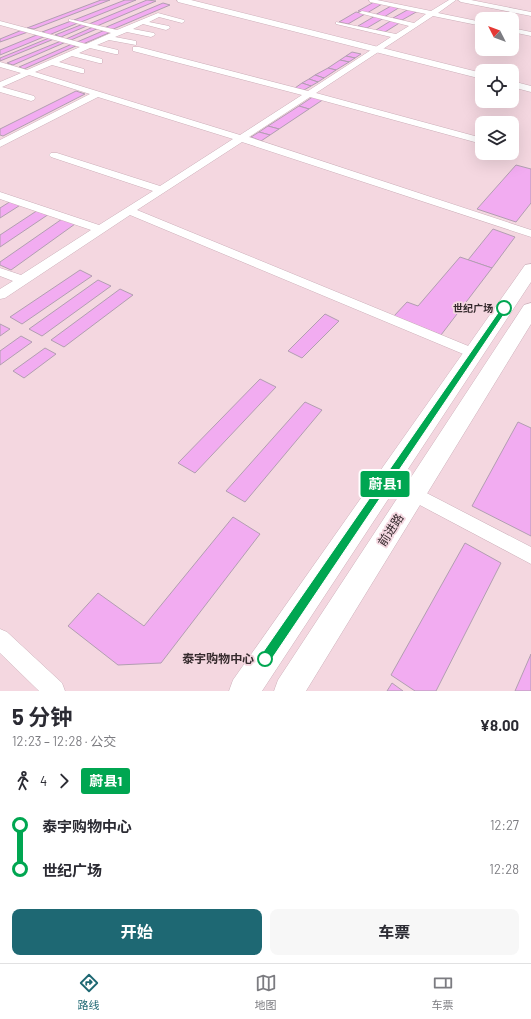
<!DOCTYPE html>
<html lang="zh">
<head>
<meta charset="utf-8">
<style>
  :root { --surface:#fff; --page:#f7f7f7; --text:#2b2b33; --muted:#7c7c81; --line:#e1e1e2; --accent:#1e6873 }
  body { margin:0; font-family:Barlow,"Noto Sans SC",sans-serif; background:var(--page); color:var(--text); height:100vh; display:flex; flex-direction:column; font-size:15px; white-space:nowrap }
  * { box-sizing:border-box; margin:0 }
  p { font-size:13px; color:var(--muted) }
  .icon { flex:none; width:22px; height:22px; fill:none; stroke:currentColor; stroke-width:2; stroke-linecap:round; stroke-linejoin:round }
  .map { position:relative; height:691px; overflow:hidden }
  .side { display:flex; flex-direction:column; background:var(--surface); flex:1 }
  .side>* { flex:none }
  .badge { padding:0 8px; border-radius:3px; font-size:14px; line-height:26px }
  .needle { width:26px; rotate:312deg }
  .fabs { position:absolute; left:475px; top:12px; display:grid; gap:8px }
  .fabs a { display:grid; place-items:center; width:44px; height:44px; border-radius:8px; background:var(--surface); box-shadow:0 4px 16px #0002; font-size:20px }
  .map>.badge { position:absolute; translate:-50% -50%; box-shadow:0 0 0 2px #fff }
  .legs { display:flex; align-items:center; gap:6px; height:44px; padding:0 12px; font-size:13px }
  .legs p { margin-inline-start:auto }
  .headline { display:flex; align-items:center; justify-content:space-between; height:68px; padding:0 12px }
  h1 { font-size:22px; font-weight:700; line-height:30px }
  .primary-button { display:flex; gap:8px; margin-top:auto; padding:8px 12px }
  .primary-button a { flex:1; height:46px; border-radius:8px; background:var(--accent); color:#fff; font-size:16px; font-weight:700; line-height:46px; text-align:center }
  .primary-button a+a { background:var(--page); color:var(--text) }
  ul { padding:0 12px; list-style:none }
  li { display:flex; align-items:center; gap:14px; height:44px; font-size:15px }
  li i { display:grid; place-items:center; width:6px; height:100%; margin:0 5px; background:currentColor }
  li i::after { content:''; width:10px; height:10px; margin:-5px; border:3px solid; border-radius:50%; background:var(--surface) }
  li p { margin-inline-start:auto }
  li:first-child i { background:linear-gradient(#0000 50%,currentColor 0) }
  li:last-child i { background:linear-gradient(currentColor 50%,#0000 0) }
  .menu { display:flex; justify-content:space-around; align-items:center; height:56px; border-top:1px solid var(--line); background:var(--surface); font-size:11px; color:var(--muted) }
  .menu a { display:grid; justify-items:center; gap:2px }
  .menu .on { color:var(--accent) }
  .map>svg:first-child { display:block }
  .building { fill:#f2acf1; stroke:#b29eb1 }
  .lines { fill:none; stroke-linecap:round; stroke-linejoin:round }
  .minor-casing { stroke:#ccafb9; stroke-width:1 }
  .tertiary-casing { stroke:#ccafb9; stroke-width:1 }
  .secondary-casing { stroke:#ccafb9; stroke-width:1 }
  .minor { fill:#fff; fill-rule:evenodd }
  .tertiary { fill:#fff; fill-rule:evenodd }
  .secondary { fill:#fff; fill-rule:evenodd }
  .line-1 { fill:#00a651; stroke:#fff }
  .stop-1-dot { fill:#fff; stroke:#00a651; stroke-width:2 }
  .labels { text-anchor:middle; stroke-width:3.5; stroke-linejoin:round; paint-order:stroke }
  .stop-label { font-size:10px; font-weight:bold; fill:#352a2d; stroke:#f4d7e0; text-anchor:end }
  .near-street-label { font-size:12px; fill:#352a2d; stroke:#f4d7e0 }
  .near-stop-label { font-size:12px; font-weight:bold; fill:#352a2d; stroke:#f4d7e0; text-anchor:end }
</style>
</head>
<body>
<div class="map">
<svg width="531" height="691" viewBox="0 0 531 691">
  <rect width="100%" height="100%" fill="#f4d7e0"/>
  <g class="building">
    <polygon points="101,0 110,0 34,29 27,28"/>
    <polygon points="125,0 136,0 81,22 74,20"/>
    <polygon points="147,0 156,1 97,26 89,24"/>
    <polygon points="374,2 382,4 367,13 358,11"/>
    <polygon points="163,3 170,5 111,30 104,28"/>
    <polygon points="391,6 400,7 384,17 375,15"/>
    <polygon points="409,9 418,11 402,20 393,18"/>
    <polygon points="356,12 365,14 348,24 339,22"/>
    <polygon points="375,16 384,18 367,28 358,26"/>
    <polygon points="392,20 401,22 385,32 376,30"/>
    <polygon points="71,21 78,23 49,35 42,32"/>
    <polygon points="83,24 89,25 61,37 55,35"/>
    <polygon points="93,27 99,28 71,40 66,39"/>
    <polygon points="22,30 28,32 0,42 0,39"/>
    <polygon points="105,30 111,32 83,44 77,42"/>
    <polygon points="39,34 46,36 0,55 0,50"/>
    <polygon points="49,38 54,39 0,61 0,58"/>
    <polygon points="61,41 66,42 13,65 7,63"/>
    <polygon points="72,44 78,45 24,69 19,67"/>
    <polygon points="352,52 361,54 355,58 346,56"/>
    <polygon points="346,56 355,58 349,62 340,60"/>
    <polygon points="340,60 349,62 336,70 328,68"/>
    <polygon points="328,68 336,70 324,78 315,75"/>
    <polygon points="315,75 324,78 318,82 309,79"/>
    <polygon points="309,79 318,82 311,86 302,83"/>
    <polygon points="302,83 311,86 304,90 295,88"/>
    <polygon points="76,91 85,94 3,136 0,135 0,129"/>
    <polygon points="314,96 324,99 309,109 299,106"/>
    <polygon points="299,106 309,109 279,129 268,126"/>
    <polygon points="268,126 279,129 270,135 259,132"/>
    <polygon points="259,132 270,135 261,141 251,137"/>
    <polygon points="516,165 531,169 531,203 516,222 477,209"/>
    <polygon points="11,201 22,204 0,218 0,208"/>
    <polygon points="38,210 49,214 0,247 0,235"/>
    <polygon points="62,219 75,224 11,270 0,265 0,262"/>
    <polygon points="493,229 515,237 492,268 468,260"/>
    <polygon points="460,257 492,268 441,335 394,316 407,302 418,306"/>
    <polygon points="80,270 92,276 22,324 10,317"/>
    <polygon points="98,280 111,286 42,336 29,329"/>
    <polygon points="120,289 133,295 64,347 51,340"/>
    <polygon points="325,314 339,321 302,358 288,351"/>
    <polygon points="0,324 10,329 0,336"/>
    <polygon points="21,336 32,342 0,365 0,351"/>
    <polygon points="45,348 56,354 24,378 13,371"/>
    <polygon points="260,379 276,387 195,473 178,463"/>
    <polygon points="305,402 322,410 245,502 226,491"/>
    <polygon points="518,422 531,428 531,536 472,506"/>
    <polygon points="233,517 260,534 161,663 118,665 68,626 98,593 144,626"/>
    <polygon points="465,543 501,563 436,691 415,691 391,675"/>
    <polygon points="531,654 531,691 515,691"/>
    <polygon points="392,683 403,691 387,691"/>
  </g>
  <g class="lines">
    <defs>
      <g id="minor">
        <polygon points="369,0 377,0 431,11 449,0 456,0 438,13 482,22 482,26 433,16 316,93 482,138 482,144 310,97 249,137 531,230 531,237 242,142 137,210 478,350 480,353 478,356 473,358 468,356 130,215 5,298 0,299 0,289 13,281 0,276 0,268 21,275 91,230 0,199 0,192 99,225 153,191 51,157 49,155 51,153 57,153 160,186 233,139 98,97 0,147 0,140 90,94 29,75 2,87 34,96 35,98 34,100 31,101 0,92 0,82 21,73 0,67 0,62 27,70 80,47 0,25 0,21 86,44 111,33 69,21 69,19 117,30 158,13 184,20 185,21 182,23 159,17 149,22 169,26 170,28 166,30 143,24 133,29 154,33 155,35 151,37 127,32 115,37 136,41 136,45 109,40 97,45 118,50 118,54 115,54 90,48 79,53 102,59 102,63 99,63 72,56 59,62 84,69 84,73 81,73 52,65 35,72 240,135 302,95 133,51 133,47 139,47 308,91 391,37 336,24 336,22 396,34 409,26 359,13 362,11 414,23 426,14 370,2"/>
        <polygon points="458,0 471,0 531,12 531,16 461,2"/>
        <polygon points="512,28 531,32 531,36 512,32"/>
        <polygon points="388,473 531,547 531,564 382,485 380,480 382,475"/>
        <polygon points="0,629 7,632 62,683 65,691 39,691 0,653"/>
      </g>
      <g id="tertiary">
        <polygon points="177,0 191,0 482,73 482,79 178,2"/>
        <polygon points="512,81 531,86 531,92 512,87"/>
      </g>
      <g id="secondary">
        <polygon points="531,264 531,282 262,691 229,691 233,680 525,265"/>
        <polygon points="531,303 531,324 306,691 274,691 278,680 524,305"/>
      </g>
    </defs>
    <use href="#minor" class="minor-casing"/>
    <use href="#tertiary" class="tertiary-casing"/>
    <use href="#secondary" class="secondary-casing"/>
    <use href="#minor" class="minor"/>
    <use href="#tertiary" class="tertiary"/>
    <use href="#secondary" class="secondary"/>
  </g>
  <polygon class="line-1" points="504,306 508,308 507,310 269,663 265,665 261,663 260,659 261,655 502,307"/>
  <g class="stop-1-dot">
    <circle cx="504" cy="308" r="7"/>
    <circle cx="265" cy="659" r="7"/>
  </g>
  <g class="labels">
    <g class="stop-label">
      <text x="493" y="312">世纪广场</text>
    </g>
    <g class="near-street-label">
      <text transform="translate(391 530) rotate(-57)" y="4">前进路</text>
    </g>
    <g class="near-stop-label">
      <text x="254" y="663">泰宇购物中心</text>
    </g>
  </g>
</svg>
<div class="fabs">
<a><svg class="needle" viewBox="-14 -14 28 28"><path d="M0-13l5 13h-10z" fill="#e53935"/><path d="M0 13l5-13h-10z" fill="#7c7c81"/></svg></a>
<a><svg class="icon" aria-label="locate" viewBox="0 0 24 24"><circle cx="12" cy="12" r="6"/><path d="M12 2v4M12 18v4M2 12h4M18 12h4"/></svg></a>
<a><svg class="icon" aria-label="layers" viewBox="0 0 24 24"><path d="M12 4l9 5-9 5-9-5zM3 14l9 5 9-5"/></svg></a>
</div>
<b class="badge" style="left:385px;top:484px;background:#00a651;color:#fff">蔚县1</b>
</div>
<section class="side">
<div class="headline"><div><h1>5 分钟</h1><p>12:23 – 12:28 · 公交</p></div><b>¥8.00</b></div>
<div class="legs"><svg class="icon" aria-label="walk" viewBox="0 0 24 24"><circle cx="13" cy="4" r="2"/><path d="M13 8l-2 6 4 7M11 14l-3 7M7 12l3-4h3l4 4"/></svg>4<svg class="icon" aria-label="forward" viewBox="0 0 24 24"><path d="M9 5l7 7-7 7"/></svg><b class="badge" style="background:#00a651;color:#fff">蔚县1</b></div>
<ul>
<li><i style="color:#00a651"></i><b>泰宇购物中心</b><p>12:27</p></li>
<li><i style="color:#00a651"></i><b>世纪广场</b><p>12:28</p></li>
</ul>
<div class="primary-button"><a>开始</a><a>车票</a></div>
</section>
<nav class="menu">
<a class="on"><svg class="icon" aria-label="directions" viewBox="0 0 24 24"><path d="M12 3l9 9-9 9-9-9zM9 14v-3h6M13 9l2 2-2 2"/></svg>路线</a>
<a><svg class="icon" aria-label="map" viewBox="0 0 24 24"><path d="M3 6l6-2 6 2 6-2v14l-6 2-6-2-6 2zM9 4v14M15 6v14"/></svg>地图</a>
<a><svg class="icon" aria-label="tickets" viewBox="0 0 24 24"><path d="M3 7h18v10H3zM15 7v10"/></svg>车票</a>
</nav>
</body>
</html>
